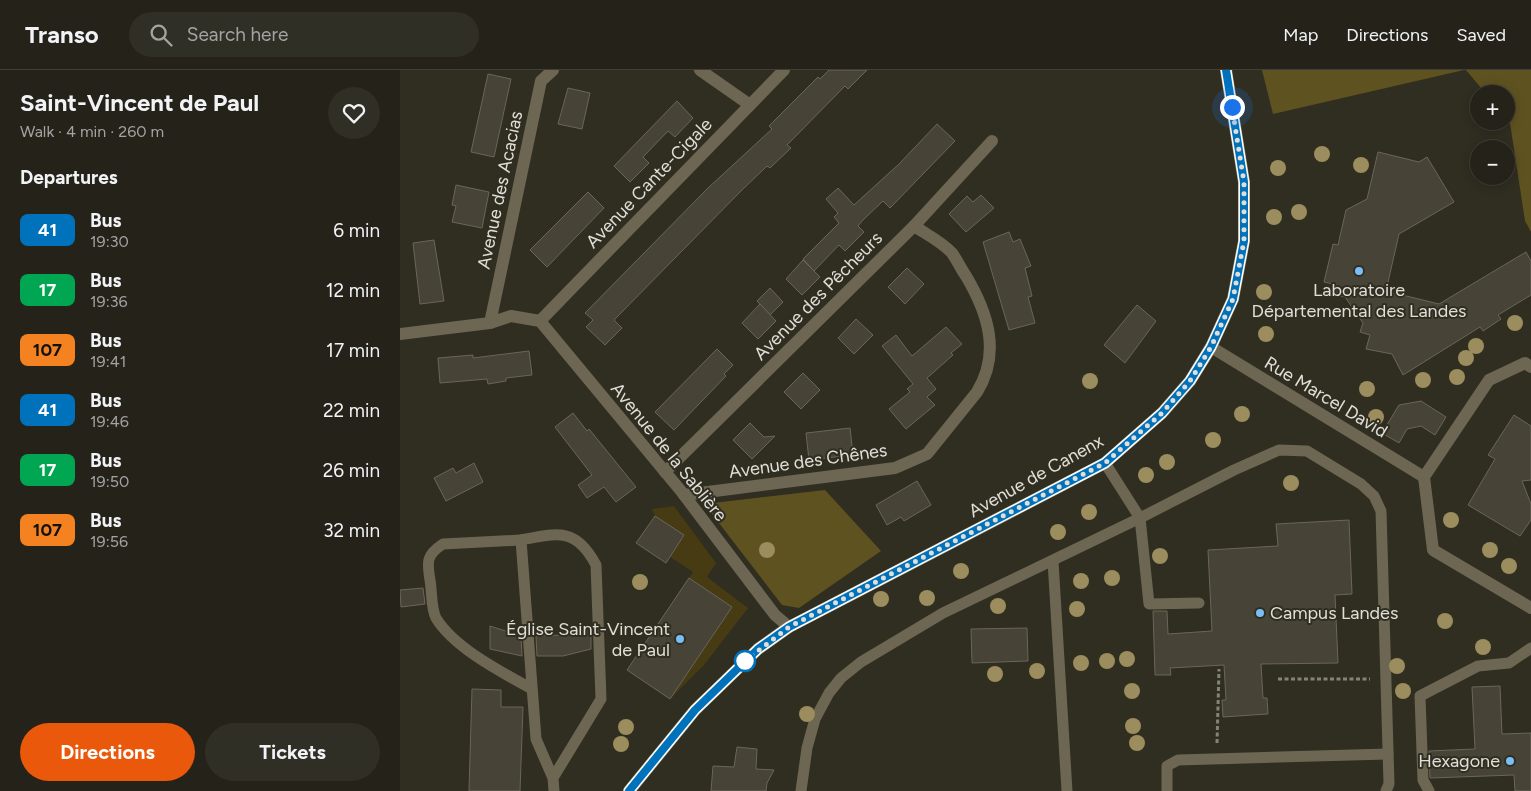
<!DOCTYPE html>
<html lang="en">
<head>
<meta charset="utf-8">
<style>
  :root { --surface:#242219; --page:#302f26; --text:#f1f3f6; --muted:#a3a4a2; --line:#413f38; --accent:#ea580c }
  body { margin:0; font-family:Figtree,sans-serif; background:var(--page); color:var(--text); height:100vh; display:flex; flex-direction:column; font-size:19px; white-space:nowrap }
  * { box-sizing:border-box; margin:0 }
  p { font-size:16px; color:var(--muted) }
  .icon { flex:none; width:28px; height:28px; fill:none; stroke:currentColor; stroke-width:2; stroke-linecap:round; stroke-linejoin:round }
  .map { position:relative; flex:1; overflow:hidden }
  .drawer { display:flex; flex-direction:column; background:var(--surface); width:400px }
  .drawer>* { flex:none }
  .badge { padding:0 10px; border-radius:8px; font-size:18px; line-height:32px }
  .fabs { position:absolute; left:1070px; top:15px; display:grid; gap:10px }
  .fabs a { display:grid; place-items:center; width:45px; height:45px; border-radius:50%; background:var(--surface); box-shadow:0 2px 12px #0003,0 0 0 1px var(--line); font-size:25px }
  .you { position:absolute; width:25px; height:25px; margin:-12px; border:4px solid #fff; border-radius:50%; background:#1a73e8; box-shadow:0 0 0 8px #1a73e833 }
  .map>.badge { position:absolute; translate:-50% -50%; box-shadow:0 0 0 2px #fff }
  h2 { padding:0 20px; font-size:19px; line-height:45px }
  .round { display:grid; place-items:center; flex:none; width:52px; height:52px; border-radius:26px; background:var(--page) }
  .head { display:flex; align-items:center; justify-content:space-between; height:85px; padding:0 20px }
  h1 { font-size:24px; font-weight:700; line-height:38px }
  .action { display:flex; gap:10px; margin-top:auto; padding:10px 20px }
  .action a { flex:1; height:58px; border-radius:30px; background:var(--accent); color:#fff; font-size:20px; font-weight:700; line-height:58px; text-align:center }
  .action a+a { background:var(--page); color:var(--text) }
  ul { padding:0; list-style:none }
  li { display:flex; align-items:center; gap:15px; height:60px; padding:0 20px }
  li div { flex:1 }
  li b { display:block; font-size:19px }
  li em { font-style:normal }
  li .badge { min-width:55px; font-weight:700; text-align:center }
  header { display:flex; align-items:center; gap:30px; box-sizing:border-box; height:70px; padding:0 25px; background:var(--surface); border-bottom:1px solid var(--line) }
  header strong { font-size:24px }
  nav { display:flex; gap:28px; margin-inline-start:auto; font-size:18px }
  .search { width:350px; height:45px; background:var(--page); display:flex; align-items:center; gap:12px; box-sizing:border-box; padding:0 18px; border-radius:28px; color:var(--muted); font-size:19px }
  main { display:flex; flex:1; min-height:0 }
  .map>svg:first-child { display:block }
  .green { fill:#463b12 }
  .forest { fill:#5f5221 }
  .building { fill:#474337; stroke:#6a6659 }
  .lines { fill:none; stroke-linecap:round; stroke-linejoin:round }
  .path { stroke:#858379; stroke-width:3; stroke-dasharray:4 2.5; stroke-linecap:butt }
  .lane { stroke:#6c6652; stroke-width:11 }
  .street { stroke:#6c6652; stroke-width:12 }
  .secondary { stroke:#908666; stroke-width:12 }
  .tree { fill:#9b8d5d }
  .line-casing { stroke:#fff; stroke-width:11 }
  .line { stroke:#0072bc; stroke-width:8 }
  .walk { stroke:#e0ded7; stroke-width:5; stroke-dasharray:0 9 }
  .poi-dot { fill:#78bff7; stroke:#302d21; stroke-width:2 }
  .stop-dot { fill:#fff; stroke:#0072bc; stroke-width:2.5 }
  .labels { text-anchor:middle; stroke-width:4; stroke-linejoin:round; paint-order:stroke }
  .street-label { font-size:18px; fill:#e0ded7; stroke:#302d21 }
  .poi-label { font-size:18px; fill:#e0ded7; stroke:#302d21; text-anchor:end }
</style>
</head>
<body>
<header>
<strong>Transo</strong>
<div class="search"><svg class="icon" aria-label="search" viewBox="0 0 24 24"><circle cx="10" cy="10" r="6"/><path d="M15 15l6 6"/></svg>Search here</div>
<nav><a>Map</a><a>Directions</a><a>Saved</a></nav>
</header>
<main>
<section class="drawer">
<div class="head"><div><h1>Saint-Vincent de Paul</h1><p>Walk · 4 min · 260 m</p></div><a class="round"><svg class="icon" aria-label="heart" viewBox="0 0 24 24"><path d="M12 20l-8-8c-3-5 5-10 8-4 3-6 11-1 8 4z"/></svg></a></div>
<h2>Departures</h2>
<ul>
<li><span class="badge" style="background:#0072bc;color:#fff">41</span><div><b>Bus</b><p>19:30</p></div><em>6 min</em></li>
<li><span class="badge" style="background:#00a651;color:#fff">17</span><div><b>Bus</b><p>19:36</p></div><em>12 min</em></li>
<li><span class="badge" style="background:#f58220;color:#111">107</span><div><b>Bus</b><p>19:41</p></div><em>17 min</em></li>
<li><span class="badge" style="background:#0072bc;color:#fff">41</span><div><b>Bus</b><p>19:46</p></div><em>22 min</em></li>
<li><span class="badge" style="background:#00a651;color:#fff">17</span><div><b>Bus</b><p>19:50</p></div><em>26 min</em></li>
<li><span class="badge" style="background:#f58220;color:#111">107</span><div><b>Bus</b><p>19:56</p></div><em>32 min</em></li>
</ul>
<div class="action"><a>Directions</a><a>Tickets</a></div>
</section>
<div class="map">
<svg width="1131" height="721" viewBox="0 0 1131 721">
  <rect width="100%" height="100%" fill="#302d21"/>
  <polygon class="green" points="274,436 316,493 307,507 348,538 304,595 270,629 332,537 289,508 293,502 270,487 284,465 255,446 252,439"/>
  <g class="forest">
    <polygon points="862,0 1064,0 873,44"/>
    <polygon points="1066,0 1131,0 1131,162 1125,151 1110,53 1106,48 1106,24 1086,24"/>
    <polygon points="425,420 481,481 399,538 382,535 312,444 313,433"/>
  </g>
  <g class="building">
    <polygon points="429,0 467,0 448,19 445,16 387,75 391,78 370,98 367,96 341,121 214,250 222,258 205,275 186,257 193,250 185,243 308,118 372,59 369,56 418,7 420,9"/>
    <polygon points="88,4 111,9 94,87 71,82"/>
    <polygon points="168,18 190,23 182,59 158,54"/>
    <polygon points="277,31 293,48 275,67 268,61 243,87 249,93 230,112 214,96"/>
    <polygon points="537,54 555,71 490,138 483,131 463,150 458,156 464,162 445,181 439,175 414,201 403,189 439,153 434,147 438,143 426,129 438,118 454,135 499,94"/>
    <polygon points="978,82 1019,92 1027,87 1054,132 999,164 986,221 1039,234 1126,182 1131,191 1131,225 1098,245 1101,249 1083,261 1080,257 1003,305 992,284 966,279 970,265 960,262 963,253 945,227 934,225 937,215 924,212 933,174 938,175 946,140 967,129"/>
    <polygon points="56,115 89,122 82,158 52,152 56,136 52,135"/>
    <polygon points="188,122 204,138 147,197 130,180"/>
    <polygon points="581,125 594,138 566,162 549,144 567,126 573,132"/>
    <polygon points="609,162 613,172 620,169 631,196 625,198 632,226 628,227 635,253 609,260 583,172"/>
    <polygon points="34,170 44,231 20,234 13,173"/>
    <polygon points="403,190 420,207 402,225 386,209"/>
    <polygon points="507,198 524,214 505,234 488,217"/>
    <polygon points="370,218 383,232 370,245 357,231"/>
    <polygon points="360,234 376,251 358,269 342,253"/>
    <polygon points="737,235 756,251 725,293 704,275"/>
    <polygon points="456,249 473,265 454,284 438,268"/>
    <polygon points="546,257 562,274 551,283 553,285 527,308 536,319 527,327 535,335 506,359 489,339 510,322 507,319 513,314 482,276 496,265 512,286"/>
    <polygon points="317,279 333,295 324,304 326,306 274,360 255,342"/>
    <polygon points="129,281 132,305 106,308 106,311 88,314 87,309 40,313 38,288 73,285 73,288"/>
    <polygon points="403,303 420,320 401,339 384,322"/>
    <polygon points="1021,331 1046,347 1035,365 1021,356 1007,359 999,373 982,363 999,335"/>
    <polygon points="173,343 187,361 189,359 236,417 216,432 204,417 187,428 178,415 192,405 155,357"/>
    <polygon points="1114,345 1131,356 1131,410 1122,411 1131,434 1131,450 1120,466 1068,435 1095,389 1088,385"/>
    <polygon points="350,353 364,367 375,366 352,389 333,370"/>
    <polygon points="450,358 453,385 409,390 406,363"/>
    <polygon points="74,393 83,412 46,431 34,408 53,398 56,403"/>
    <polygon points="517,411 531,435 504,451 501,447 487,455 476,435"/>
    <polygon points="255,446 284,465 266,493 236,473"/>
    <polygon points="949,450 952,524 935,525 938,593 861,594 863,628 867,628 868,644 852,645 823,647 822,630 826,630 824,595 770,598 771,605 755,605 753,541 767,541 768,564 812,561 808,480 878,476 876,454"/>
    <polygon points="289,508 332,537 270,629 227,600"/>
    <polygon points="23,518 25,534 1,537 0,520"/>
    <polygon points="90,556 121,566 122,586 90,579"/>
    <polygon points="191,557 191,579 163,586 137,586 136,566 162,565"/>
    <polygon points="627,558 628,591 572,593 571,559"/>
    <polygon points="1100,616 1102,664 1131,663 1131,721 1115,721 1114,705 1030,708 1029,681 1075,679 1072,617"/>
    <polygon points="72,619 101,620 101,637 123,637 120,721 69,721"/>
    <polygon points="337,677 357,679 356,699 374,700 367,713 366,721 311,721 313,696 334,697"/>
  </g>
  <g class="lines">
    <g class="path">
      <polyline points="878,609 970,609"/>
      <polyline points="817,673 819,599"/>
    </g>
    <g class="lane">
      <polyline points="705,393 740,448 749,534 799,533"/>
      <path d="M 121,470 L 43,474 C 26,485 27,492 30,510 C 32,521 31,539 36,548 C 54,578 103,603 132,619"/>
      <polyline points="653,491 667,721"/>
      <path d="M 153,708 L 201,629 L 196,495 C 176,457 157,463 121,470 L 136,669 L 153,708 L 154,721"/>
      <polyline points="401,721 407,678 415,649 429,623 441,608 461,592 543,543 740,448 834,400 879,380 907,381 961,414 974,426 981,441 989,714 986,721"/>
      <polyline points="767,721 767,696 778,690 988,684"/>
      <polyline points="1029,721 1023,710 1020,626 1078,596 1109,593 1131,578"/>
    </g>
    <g class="street">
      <polyline points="300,0 350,35"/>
      <polyline points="140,251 384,0"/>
      <polyline points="90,253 141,11 153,0"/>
      <polyline points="0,264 90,253 111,246 140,251 281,421 375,545 389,557"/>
      <polyline points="811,277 1024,407"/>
      <polyline points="1131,297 1125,293 1089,310 1024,407 1033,480 1131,538"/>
      <polyline points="265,402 514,156 592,71"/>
      <path d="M 284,425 L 495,398 L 527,384 L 577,322 C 601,283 588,243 566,206 C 561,199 557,190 552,183 C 542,172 526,164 514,156"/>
    </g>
    <polyline class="secondary" points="229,721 295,640 358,579 389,557 705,393 762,343 790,311 811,277 833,229 844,171 844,112 826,0"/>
  </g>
  <g class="tree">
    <circle cx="922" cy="84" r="8"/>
    <circle cx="961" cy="95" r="8"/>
    <circle cx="878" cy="98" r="8"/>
    <circle cx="899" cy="142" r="8"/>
    <circle cx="874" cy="147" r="8"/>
    <circle cx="864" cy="222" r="8"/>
    <circle cx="1115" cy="253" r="8"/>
    <circle cx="866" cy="264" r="8"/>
    <circle cx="1076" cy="276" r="8"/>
    <circle cx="1066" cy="288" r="8"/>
    <circle cx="1057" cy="307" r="8"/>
    <circle cx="1023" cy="310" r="8"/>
    <circle cx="690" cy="311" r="8"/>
    <circle cx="967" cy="319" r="8"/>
    <circle cx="842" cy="344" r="8"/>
    <circle cx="976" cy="347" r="8"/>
    <circle cx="813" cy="370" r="8"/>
    <circle cx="767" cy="392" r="8"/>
    <circle cx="746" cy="405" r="8"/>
    <circle cx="891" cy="413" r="8"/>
    <circle cx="689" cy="442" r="8"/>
    <circle cx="1051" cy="450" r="8"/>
    <circle cx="658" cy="462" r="8"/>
    <circle cx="367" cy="480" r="8"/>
    <circle cx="1090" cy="480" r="8"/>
    <circle cx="760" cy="486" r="8"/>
    <circle cx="1109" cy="496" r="8"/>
    <circle cx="561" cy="501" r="8"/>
    <circle cx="712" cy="508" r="8"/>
    <circle cx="681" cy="511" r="8"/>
    <circle cx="240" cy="512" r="8"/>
    <circle cx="527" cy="528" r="8"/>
    <circle cx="481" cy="529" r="8"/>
    <circle cx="598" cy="536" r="8"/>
    <circle cx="677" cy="539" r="8"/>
    <circle cx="1045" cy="551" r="8"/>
    <circle cx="1083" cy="577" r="8"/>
    <circle cx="727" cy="589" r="8"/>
    <circle cx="707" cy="591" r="8"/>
    <circle cx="681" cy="593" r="8"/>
    <circle cx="997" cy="596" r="8"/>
    <circle cx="637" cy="601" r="8"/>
    <circle cx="595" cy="604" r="8"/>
    <circle cx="732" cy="621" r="8"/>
    <circle cx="1003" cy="621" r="8"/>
    <circle cx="407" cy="644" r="8"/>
    <circle cx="733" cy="656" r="8"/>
    <circle cx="226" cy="657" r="8"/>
    <circle cx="737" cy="673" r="8"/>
    <circle cx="221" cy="674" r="8"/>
  </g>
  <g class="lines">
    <defs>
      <polyline id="line" points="229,721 295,640 358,579 389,557 705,393 762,343 790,311 811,277 833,229 844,171 844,112 826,0"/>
    </defs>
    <use href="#line" class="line-casing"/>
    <use href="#line" class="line"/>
    <polyline class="walk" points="345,591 389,557 705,393 762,343 790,311 811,277 833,229 844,171 844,112 832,37"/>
  </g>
  <g class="poi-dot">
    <circle cx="959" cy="201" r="5"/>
    <circle cx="860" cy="543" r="5"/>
    <circle cx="280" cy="569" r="5"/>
    <circle cx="1110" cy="691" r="5"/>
  </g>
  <circle class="stop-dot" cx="345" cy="591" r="10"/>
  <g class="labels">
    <g class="street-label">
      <text transform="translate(249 113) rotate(-46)" y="6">Avenue Cante-Cigale</text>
      <text transform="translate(100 120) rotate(-78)" y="6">Avenue des Acacias</text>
      <text transform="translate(418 226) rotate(-45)" y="6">Avenue des Pêcheurs</text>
      <text transform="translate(926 327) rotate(31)" y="6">Rue Marcel David</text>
      <text transform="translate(269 382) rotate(51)" y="6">Avenue de la Sablière</text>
      <text transform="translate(408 391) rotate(-8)" y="6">Avenue des Chênes</text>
      <text transform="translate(636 406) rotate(-29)" y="6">Avenue de Canenx</text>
    </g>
    <g class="poi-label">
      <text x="959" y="226" text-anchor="middle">Laboratoire<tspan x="959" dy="21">Départemental des Landes</tspan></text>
      <text x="870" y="549" text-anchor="start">Campus Landes</text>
      <text x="270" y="565">Église Saint-Vincent<tspan x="270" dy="21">de Paul</tspan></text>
      <text x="1100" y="697">Hexagone</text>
    </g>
  </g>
</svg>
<div class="fabs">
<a>+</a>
<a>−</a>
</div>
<div class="you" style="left:832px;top:37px"></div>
</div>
</main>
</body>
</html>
